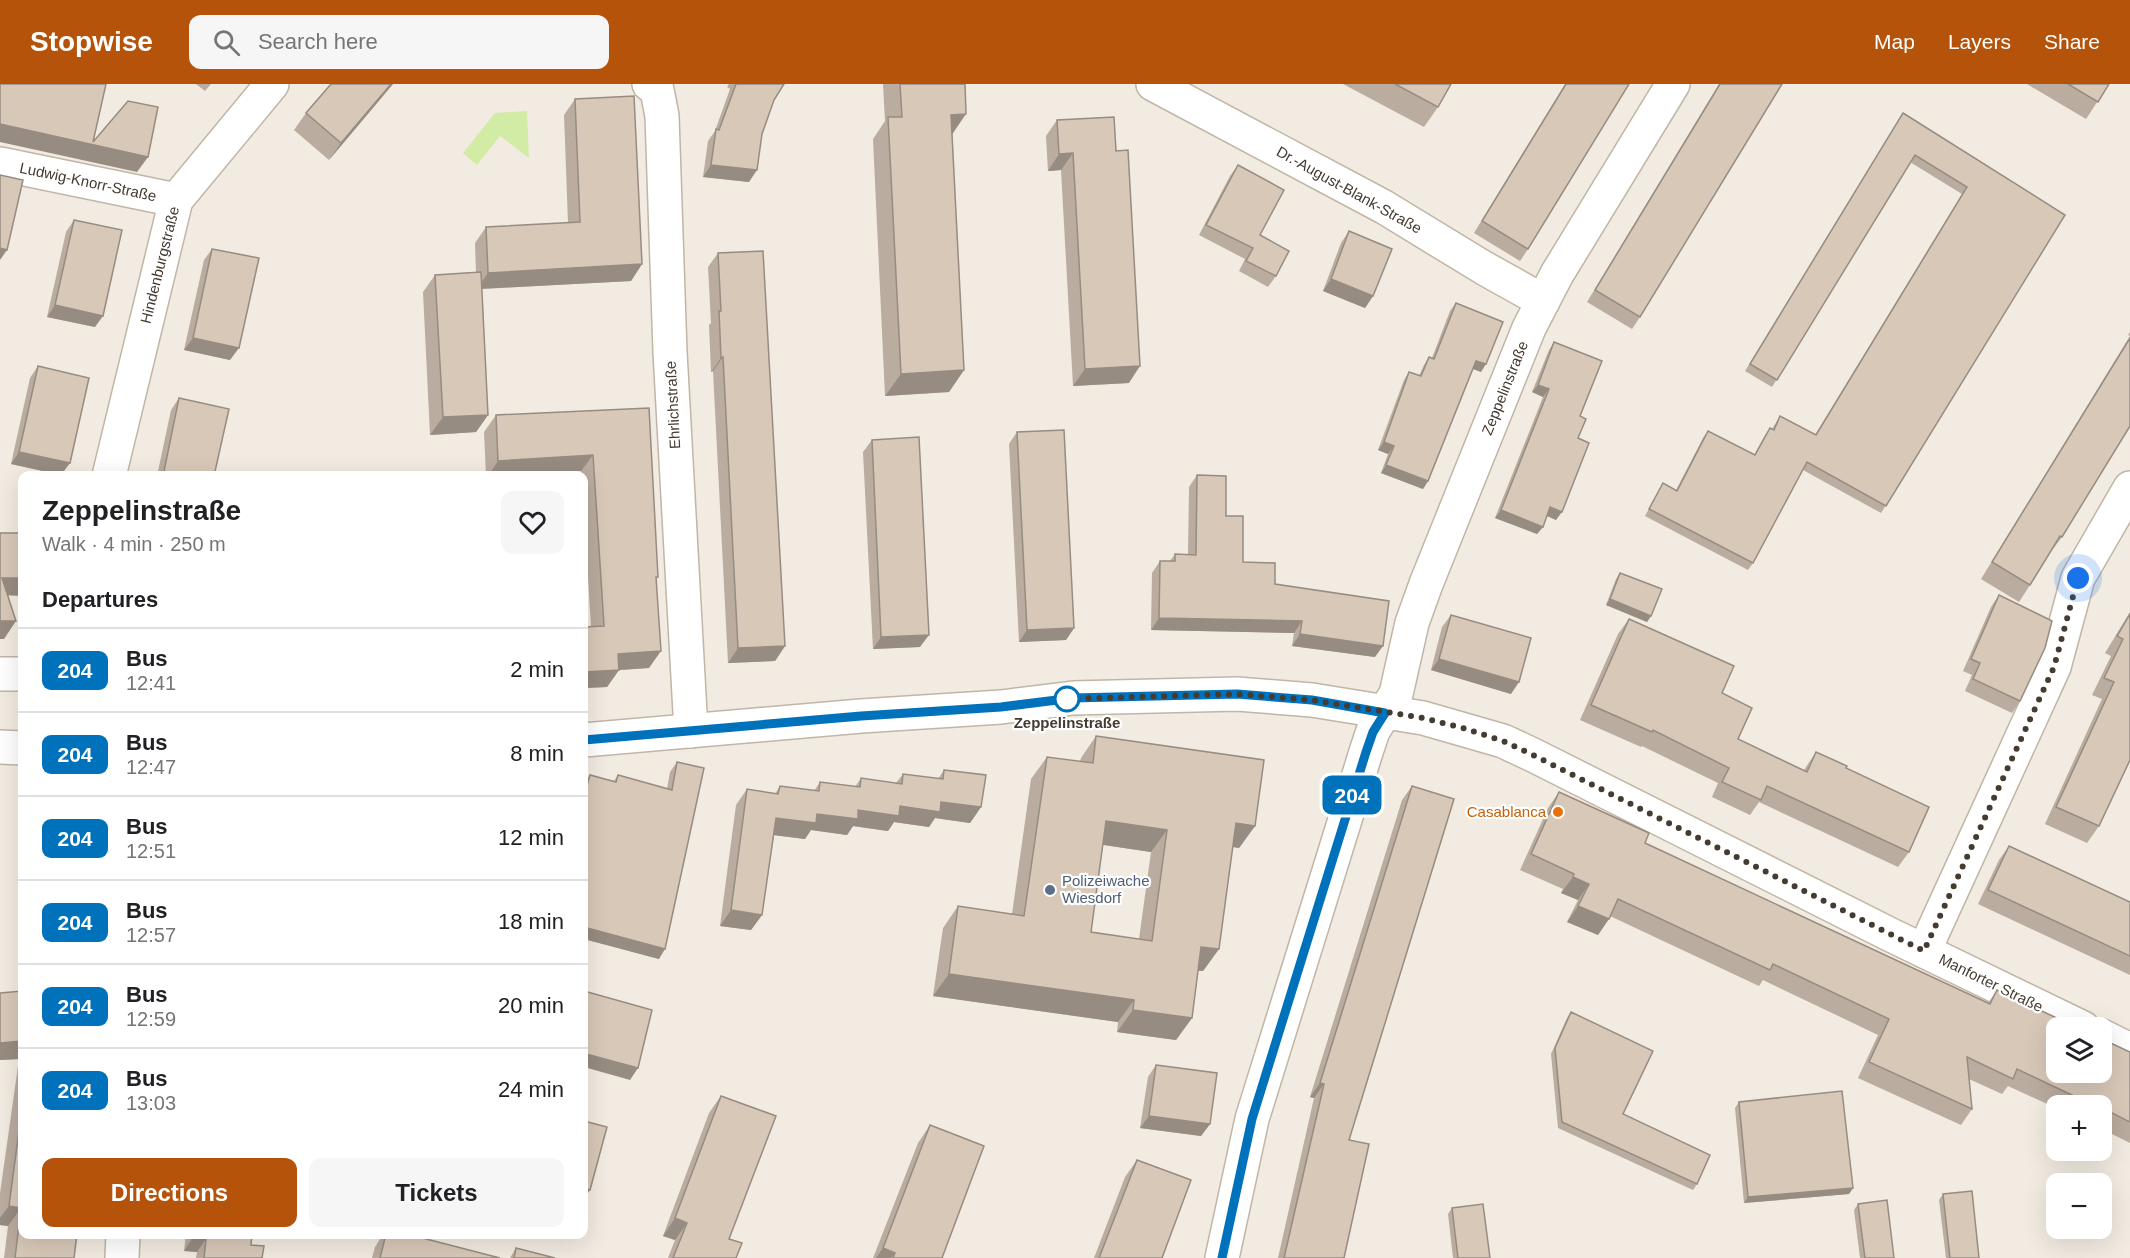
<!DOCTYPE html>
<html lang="en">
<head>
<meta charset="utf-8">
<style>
  :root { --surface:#fff; --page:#f6f6f6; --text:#202124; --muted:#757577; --line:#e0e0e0; --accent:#b45309 }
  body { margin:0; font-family:Arial,sans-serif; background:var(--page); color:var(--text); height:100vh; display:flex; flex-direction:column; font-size:22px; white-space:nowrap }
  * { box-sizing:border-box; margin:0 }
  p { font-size:20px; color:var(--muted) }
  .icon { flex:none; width:33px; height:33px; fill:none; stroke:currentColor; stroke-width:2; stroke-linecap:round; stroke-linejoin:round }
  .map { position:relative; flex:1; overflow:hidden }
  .panel { position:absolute; left:18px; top:387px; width:570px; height:768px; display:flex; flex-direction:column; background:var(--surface); border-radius:12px; box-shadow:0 6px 24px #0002 }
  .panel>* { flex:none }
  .badge { padding:0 12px; border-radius:9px; font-size:21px; line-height:39px }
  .tools { position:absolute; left:2046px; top:933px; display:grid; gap:12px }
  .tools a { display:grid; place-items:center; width:66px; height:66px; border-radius:12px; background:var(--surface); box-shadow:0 6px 24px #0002; font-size:30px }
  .you { position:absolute; width:30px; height:30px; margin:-15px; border:4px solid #fff; border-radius:50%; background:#1a73e8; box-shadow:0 0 0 9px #1a73e833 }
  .map>.badge { position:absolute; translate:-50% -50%; box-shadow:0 0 0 3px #fff }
  h2 { padding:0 24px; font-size:22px; line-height:54px }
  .round { display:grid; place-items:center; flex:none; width:63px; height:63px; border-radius:12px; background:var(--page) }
  .headline { display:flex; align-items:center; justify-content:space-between; height:102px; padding:0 24px }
  h1 { font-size:28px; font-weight:600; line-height:45px }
  .button { display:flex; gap:12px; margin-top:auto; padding:12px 24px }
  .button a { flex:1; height:69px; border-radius:12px; background:var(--accent); color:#fff; font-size:24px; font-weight:600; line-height:69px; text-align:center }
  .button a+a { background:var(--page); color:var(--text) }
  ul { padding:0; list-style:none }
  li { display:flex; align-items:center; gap:18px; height:84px; padding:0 24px; border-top:2px solid var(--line) }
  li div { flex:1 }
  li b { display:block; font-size:22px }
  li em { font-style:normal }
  li .badge { min-width:66px; font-weight:700; text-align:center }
  header { display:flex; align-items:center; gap:36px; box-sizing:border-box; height:84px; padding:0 30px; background:var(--accent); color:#fff }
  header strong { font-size:28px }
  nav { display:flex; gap:33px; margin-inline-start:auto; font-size:21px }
  .search { width:420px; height:54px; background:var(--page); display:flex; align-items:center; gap:15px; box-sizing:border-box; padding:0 21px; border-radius:12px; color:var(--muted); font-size:22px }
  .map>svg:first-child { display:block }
  .green { fill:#d2eba5 }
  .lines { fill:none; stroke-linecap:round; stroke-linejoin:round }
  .minor-casing { stroke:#c1b5a6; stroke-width:36 }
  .minor { stroke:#fff; stroke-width:33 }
  .wall { fill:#baac9e; fill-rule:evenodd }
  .shaded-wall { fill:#978c81 }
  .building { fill:#d8c8b8; stroke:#978c81; stroke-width:1.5; fill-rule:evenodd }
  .line-casing { stroke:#fff; stroke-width:14 }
  .line { stroke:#0072bc; stroke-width:9 }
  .walk { stroke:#443b31; stroke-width:6; stroke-dasharray:0 10.8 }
  .stop-dot { fill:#fff; stroke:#0072bc; stroke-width:3 }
  .food-dot { fill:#e8710a; stroke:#fff; stroke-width:2 }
  .service-dot { fill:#5c6f8a; stroke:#fff; stroke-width:2 }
  .labels { text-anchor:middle; stroke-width:4.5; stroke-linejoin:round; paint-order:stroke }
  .street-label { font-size:15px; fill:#443b31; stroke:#fff }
  .stop-label { font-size:15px; font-weight:bold; fill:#443b31; stroke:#fff }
  .food-label { font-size:15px; fill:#c56008; stroke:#fff; text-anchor:end }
  .service-label { font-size:15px; fill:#4e5e75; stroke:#fff; text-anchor:start }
</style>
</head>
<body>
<header>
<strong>Stopwise</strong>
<div class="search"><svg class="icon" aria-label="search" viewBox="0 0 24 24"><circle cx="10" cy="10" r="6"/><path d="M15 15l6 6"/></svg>Search here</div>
<nav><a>Map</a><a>Layers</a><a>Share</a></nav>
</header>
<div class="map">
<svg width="2130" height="1174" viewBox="0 0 2130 1174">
  <rect width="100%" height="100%" fill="#f2ebe1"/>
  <polygon class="green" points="527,27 529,74 500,52 477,81 463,69 495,29"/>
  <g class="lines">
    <defs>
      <g id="minor">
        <polyline points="649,0 657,6 662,32 670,268 691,647"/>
        <polyline points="1153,0 1384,123 1484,184 1543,217"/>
        <polyline points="0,80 176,116"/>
        <polyline points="109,392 176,116 272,0"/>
        <polyline points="0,590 22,590"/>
        <polyline points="584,656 861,632 1001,623 1073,614 1237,610 1312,616 1423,634 1503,657 1533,671 1891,851 2083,944"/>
        <polyline points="0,663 22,664"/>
        <polyline points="1924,867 2054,583 2078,494 2130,404"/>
        <polyline points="2102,952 2130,966"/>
        <polyline points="122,1174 123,1150"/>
        <polyline points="1222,1174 1252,1035 1366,668 1373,647 1396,610 1412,539 1426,500 1529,244 1557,190 1673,0"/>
      </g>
    </defs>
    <use href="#minor" class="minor-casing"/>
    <use href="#minor" class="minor"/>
  </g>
  <g class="wall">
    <polygon points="196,0 211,0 205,7"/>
    <polygon points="331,0 393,0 329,76 294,46 306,29"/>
    <polygon points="729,0 784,0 774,16 762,50 749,98 703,93 708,57 715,47 730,5 727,3"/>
    <polygon points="883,0 965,0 952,50 964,286 949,308 885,312 873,55 885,37"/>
    <polygon points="1343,0 1451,0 1438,23 1424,43"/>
    <polygon points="1565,0 1629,0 1528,165 1520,177 1474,149"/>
    <polygon points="1719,0 1782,0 1640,233 1632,245 1587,218"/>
    <polygon points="2027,0 2109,0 2086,35"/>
    <polygon points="575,15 642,180 631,197 482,205 488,331 476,348 430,351 423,208 435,191 476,188 475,159 486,143 568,139 564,31"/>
    <polygon points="1903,29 2065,131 1881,429 1803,386 1753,479 1748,486 1645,432 1663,399 1676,406 1703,354 1708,347 1754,371 1765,351 1770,344 1772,345 1780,332 1815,351 1962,110 1910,78 1772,303 1745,287"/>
    <polygon points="1114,33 1129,299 1073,302 1061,86 1048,87 1046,52 1057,36"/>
    <polygon points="1238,81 1260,151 1276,192 1268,203 1239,187 1245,175 1199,151 1230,92"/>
    <polygon points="74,136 95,243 47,233 66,148"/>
    <polygon points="1349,147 1373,212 1365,224 1323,207 1341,159"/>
    <polygon points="212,165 230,276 184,266 204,176"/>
    <polygon points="718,169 785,562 775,577 728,579 713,287 711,288 709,241 711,239 708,183"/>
    <polygon points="1456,219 1481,288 1473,285 1428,397 1423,405 1381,389 1388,370 1378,366 1404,296 1409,288 1419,292 1424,281 1429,273 1432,274 1450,227"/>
    <polygon points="2130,248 2130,342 2062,453 2050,469 2030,501 2019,518 1981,495 2130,252 2128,251"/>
    <polygon points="1554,258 1580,332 1578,354 1556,436 1547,432 1543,443 1537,450 1495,434 1543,313 1532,308 1549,266"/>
    <polygon points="38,282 61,391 11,380 30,294"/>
    <polygon points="179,314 214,392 157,392 171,326"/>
    <polygon points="649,324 658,493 656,496 649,584 619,586 607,603 584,604 584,543 591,543 584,426 584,392 581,392 581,387 519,392 486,392 484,348 496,331"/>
    <polygon points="1017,348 1074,544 1066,556 1019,558 1009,360"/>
    <polygon points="872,356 920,563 873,565 863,368"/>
    <polygon points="1197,391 1226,432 1243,478 1275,500 1375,573 1292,562 1294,549 1151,546 1152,489 1160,477 1170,477 1175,470 1188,471 1189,403"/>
    <polygon points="1620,489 1651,532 1647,538 1606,521 1616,495"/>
    <polygon points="1999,511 2020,617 2012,629 1965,607 1972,591 1963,587 1991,523"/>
    <polygon points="2130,528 2130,676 2099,742 2087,759 2045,740 2102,615 2092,611 2111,572 2105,569"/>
    <polygon points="1451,531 1511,610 1431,586 1442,543"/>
    <polygon points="1629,535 1722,609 1738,655 1804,686 1816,668 1846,684 1909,768 1898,783 1759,718 1750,731 1712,713 1718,699 1642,662 1641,663 1580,636 1618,550"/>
    <path d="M 1096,652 L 1255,742 L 1239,764 L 1233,763 L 1219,865 L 1203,887 L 1198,887 L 1192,934 L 1176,956 L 1117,948 L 1118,938 L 933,912 L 943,844 L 958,822 L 1012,830 L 1031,695 L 1047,673 L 1080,678 L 1081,674 ZM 1103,761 L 1151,768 L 1139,855 L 1091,848 Z"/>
    <polygon points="677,678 659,875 584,855 584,699 590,691 614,697 618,691 667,705 670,688"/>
    <polygon points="944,686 981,723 970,739 935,734 929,743 894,738 888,747 853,742 847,751 811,746 805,755 774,751 762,831 751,846 720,842 736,721 747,705 775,710 780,702 814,707 820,698 855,703 861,694 896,699 903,690 938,695"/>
    <polygon points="1412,702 1349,1056 1344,1174 1278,1174 1314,1014 1310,1013 1402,716"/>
    <polygon points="1559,708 1645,759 1988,919 1997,906 2130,968 2130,1059 2102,1045 2102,1022 2056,1022 2056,1024 2008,1002 2002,1010 1969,995 1972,1025 1961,1041 1858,994 1878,951 1763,896 1759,902 1610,832 1598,851 1567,838 1578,816 1561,809 1563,805 1520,786 1548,724"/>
    <polygon points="2009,762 2130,818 2130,891 1978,820 1999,776"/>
    <polygon points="22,907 22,1150 74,1174 4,1174 8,1142 0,1141 0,1109 19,975 0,976 0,909"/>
    <polygon points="1571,928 1623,1030 1697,1100 1693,1106 1558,1044 1551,970 1567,934"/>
    <polygon points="1156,981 1210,1040 1201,1052 1140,1044 1148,993"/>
    <polygon points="721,1012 729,1155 736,1174 668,1174 675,1156 663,1152 709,1029"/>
    <polygon points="1739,1018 1853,1104 1849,1110 1744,1119 1735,1024"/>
    <polygon points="930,1041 942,1174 873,1174 918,1059"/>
    <polygon points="1137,1076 1162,1174 1094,1174 1125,1093"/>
    <polygon points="1943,1110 1979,1174 1946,1174 1939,1116"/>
    <polygon points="1858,1120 1894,1174 1860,1174 1854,1126"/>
    <polygon points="1452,1124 1490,1174 1453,1174 1448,1130"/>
    <polygon points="186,1150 252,1150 251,1161 262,1174 196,1174 197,1168 184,1167"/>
    <polygon points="383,1150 407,1150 500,1174 372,1174 375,1163"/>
    <polygon points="516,1164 555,1174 510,1174"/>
  </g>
  <g class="shaded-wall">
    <polygon points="391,0 393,0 329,76 341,59"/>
    <polygon points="966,30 951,52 951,31"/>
    <polygon points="0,40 148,73 137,88 0,58"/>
    <polygon points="1073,69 1061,86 1048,87 1059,70"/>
    <polygon points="711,81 757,86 749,98 703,93"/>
    <polygon points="0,164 7,166 0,176"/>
    <polygon points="642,180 631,197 477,205 488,189"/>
    <polygon points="1331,195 1373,212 1365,224 1323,207"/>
    <polygon points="55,221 103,232 95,243 47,233"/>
    <polygon points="193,254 239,264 230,276 184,266"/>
    <polygon points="723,273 713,287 711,288 721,274"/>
    <polygon points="1476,277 1486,280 1481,288 1471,284"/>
    <polygon points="1140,282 1129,299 1073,302 1085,285"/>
    <polygon points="964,286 949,308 885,312 901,290"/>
    <polygon points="1538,301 1549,305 1543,313 1532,308"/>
    <polygon points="488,331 476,348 430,351 443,333"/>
    <polygon points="1384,358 1394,362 1388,370 1378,366"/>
    <polygon points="19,368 70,379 61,391 11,380"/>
    <polygon points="593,371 581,387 519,392 488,392 498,377"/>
    <polygon points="1386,381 1428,397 1423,405 1381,389"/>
    <polygon points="1550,423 1562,428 1556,436 1545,431"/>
    <polygon points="1501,426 1543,443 1537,450 1495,434"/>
    <polygon points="2,494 22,494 22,512 0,511"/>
    <polygon points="1610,515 1651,532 1647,538 1606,521"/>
    <polygon points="1159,534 1302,537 1294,549 1151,546"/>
    <polygon points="0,537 16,537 4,555 0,555"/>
    <polygon points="1074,544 1066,556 1019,558 1027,546"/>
    <polygon points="1300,550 1383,562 1375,573 1292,562"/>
    <polygon points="929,551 920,563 873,565 881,553"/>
    <polygon points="785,562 775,577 728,579 738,564"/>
    <polygon points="661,567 649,584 619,586 607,603 584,604 584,588 618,570"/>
    <polygon points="1439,575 1519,598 1511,610 1431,586"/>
    <polygon points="941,718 981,723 970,739 935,734 929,743 894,738 888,747 853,742 847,751 811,746 805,755 765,750 776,734"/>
    <polygon points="1106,737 1167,746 1151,768 1091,759"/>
    <polygon points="1236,739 1255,742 1239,764 1221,761"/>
    <polygon points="1573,793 1589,800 1578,816 1561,809"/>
    <polygon points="1578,822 1609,835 1598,851 1567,838"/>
    <polygon points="731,826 762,831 751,846 720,842"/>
    <polygon points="587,844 665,865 659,875 584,855 584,847"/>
    <polygon points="1201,863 1219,865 1203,887 1186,885"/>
    <polygon points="949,890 1134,916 1118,938 933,912"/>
    <polygon points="1133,926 1192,934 1176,956 1117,948"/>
    <polygon points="22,957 22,970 19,975 0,976 0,959"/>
    <polygon points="586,970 638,984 630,996 584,983 584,973"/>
    <polygon points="1320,999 1324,1000 1314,1014 1310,1013"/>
    <polygon points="1149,1032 1210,1040 1201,1052 1140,1044"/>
    <polygon points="584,1104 590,1106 584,1115"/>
    <polygon points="1853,1104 1849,1110 1744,1119 1748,1113"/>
    <polygon points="9,1122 21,1124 8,1142 0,1141 0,1134"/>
    <polygon points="675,1134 687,1139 675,1156 663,1152"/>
    <polygon points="193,1153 206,1155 197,1168 184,1167"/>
    <polygon points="883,1164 895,1169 891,1174 876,1174"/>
  </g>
  <g class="building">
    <polygon points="0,0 106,0 93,58 128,17 158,23 148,73 0,40"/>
    <polygon points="331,0 391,0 341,59 306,29"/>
    <polygon points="736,0 784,0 774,16 762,50 757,86 711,81 716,45 719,46"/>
    <polygon points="900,0 965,0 966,30 951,31 964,286 901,290 888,33 902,33"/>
    <polygon points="1395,0 1451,0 1438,23"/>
    <polygon points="1566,0 1629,0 1528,165 1482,137"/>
    <polygon points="1720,0 1782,0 1640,233 1595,206"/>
    <polygon points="2068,0 2109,0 2098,18"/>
    <polygon points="634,12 642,180 488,189 486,143 580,138 575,15"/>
    <polygon points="1903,29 2065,131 1886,422 1807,378 1753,479 1649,425 1663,399 1677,407 1708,347 1755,371 1770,344 1774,346 1780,332 1816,351 1967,103 1915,71 1777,296 1750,280"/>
    <polygon points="1114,33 1116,67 1128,66 1140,282 1085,285 1073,69 1059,70 1057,36"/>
    <polygon points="1238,81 1284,106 1260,151 1289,167 1276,192 1246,177 1253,164 1206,141"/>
    <polygon points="0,91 23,96 7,166 0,164"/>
    <polygon points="74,136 122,146 103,232 55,221"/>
    <polygon points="1349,147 1392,165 1373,212 1331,195"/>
    <polygon points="212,165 259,174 239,264 193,254"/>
    <polygon points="763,167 785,562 738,564 723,273 721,274 719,227 721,227 718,169"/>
    <polygon points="481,188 488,331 443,333 435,191"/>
    <polygon points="1456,219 1503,238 1486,280 1476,277 1428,397 1386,381 1394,362 1384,358 1409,288 1421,292 1429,273 1434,275"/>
    <polygon points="2130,254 2130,342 2062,453 2060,452 2030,501 1992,478"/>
    <polygon points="1554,258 1602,277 1580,332 1586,335 1578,354 1589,359 1562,428 1550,423 1543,443 1501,426 1549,305 1538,301"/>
    <polygon points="38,282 89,294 70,379 19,368"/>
    <polygon points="179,314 229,325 214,392 163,392"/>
    <polygon points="649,324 658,493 656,493 661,567 618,570 619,586 584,588 584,543 604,542 593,371 498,377 496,331"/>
    <polygon points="1064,346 1074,544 1027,546 1017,348"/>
    <polygon points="919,353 929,551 881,553 872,356"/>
    <polygon points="1197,391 1226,392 1226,432 1243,432 1243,478 1275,479 1275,500 1389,517 1383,562 1300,550 1302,537 1159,534 1160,477 1175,477 1175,470 1196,471"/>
    <polygon points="0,449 22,449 22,494 2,494 16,537 0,537"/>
    <polygon points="1620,489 1662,505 1651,532 1610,515"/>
    <polygon points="1999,511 2052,537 2045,564 2020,617 1973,595 1980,579 1971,575"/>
    <polygon points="2130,530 2130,676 2099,742 2056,723 2114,598 2104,594 2123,555 2117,552"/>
    <polygon points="1451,531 1531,554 1519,598 1439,575"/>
    <polygon points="1629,535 1734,582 1722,609 1752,624 1738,655 1807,688 1816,668 1847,682 1846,684 1929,723 1909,768 1767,702 1761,716 1722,698 1729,684 1653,646 1652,648 1591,621"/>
    <path d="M 1096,652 L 1264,676 L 1255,742 L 1236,739 L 1219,865 L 1201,863 L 1192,934 L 1133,926 L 1134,916 L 949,890 L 958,822 L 1024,832 L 1047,673 L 1093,679 ZM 1106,737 L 1167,746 L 1152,857 L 1091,848 Z"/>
    <polygon points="677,678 704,684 665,865 587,844 586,848 584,847 584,712 590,691 616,698 618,691 672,706"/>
    <polygon points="944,686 986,691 981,723 941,718 940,728 900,722 899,732 858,726 858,735 817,730 816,739 776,734 762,831 731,826 747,705 778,710 780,702 819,707 820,698 860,703 861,694 902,700 903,690 943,695"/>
    <polygon points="1412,702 1454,715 1349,1056 1369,1060 1344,1174 1284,1174 1324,1000 1320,999"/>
    <polygon points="1559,708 1649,749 1645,759 1990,920 1997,906 2078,944 2056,944 2056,988 2102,988 2102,955 2130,968 2130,1038 2102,1024 2102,1022 2095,1022 2017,985 2013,995 1967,973 1972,1025 1869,978 1889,935 1773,880 1770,886 1618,815 1609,835 1578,822 1589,800 1573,793 1574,790 1531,770"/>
    <polygon points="2009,762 2130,818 2130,872 1988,806"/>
    <polygon points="22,907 22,957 0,959 0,909"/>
    <polygon points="584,907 652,926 638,984 586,970 585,974 584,974"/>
    <polygon points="1571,928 1653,967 1623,1030 1710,1071 1697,1100 1562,1038 1555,964"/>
    <polygon points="1156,981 1217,989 1210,1040 1149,1032"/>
    <polygon points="1842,1007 1853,1104 1748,1113 1739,1018"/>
    <polygon points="721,1012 776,1032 729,1155 742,1159 736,1174 673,1174 687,1139 675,1134"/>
    <polygon points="22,1024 22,1150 77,1150 74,1174 15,1174 21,1124 9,1122"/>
    <polygon points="584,1037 607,1043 590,1106 584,1104"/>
    <polygon points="930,1041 984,1062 942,1174 893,1174 895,1169 883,1164"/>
    <polygon points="1137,1076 1191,1096 1162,1174 1099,1174"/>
    <polygon points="1972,1107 1979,1174 1950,1174 1943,1110"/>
    <polygon points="1887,1116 1894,1174 1865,1174 1858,1120"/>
    <polygon points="1483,1120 1490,1174 1458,1174 1452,1124"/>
    <polygon points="194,1150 252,1150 251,1161 264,1162 262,1174 204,1174 206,1155 193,1153"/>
    <polygon points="386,1150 407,1150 500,1174 380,1174"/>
    <polygon points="516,1164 555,1174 514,1174"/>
  </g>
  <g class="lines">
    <defs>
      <polyline id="line" points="584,656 861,632 1001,623 1073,614 1237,610 1312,616 1385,629 1373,648 1366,668 1252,1035 1222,1174"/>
    </defs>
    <use href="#line" class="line-casing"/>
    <use href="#line" class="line"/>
    <polyline class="walk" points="1067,615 1237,610 1312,616 1423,634 1463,644 1503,657 1533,671 1924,867 2054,583 2078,494"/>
  </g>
  <circle class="stop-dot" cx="1067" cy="615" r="12"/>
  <circle class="food-dot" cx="1558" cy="728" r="6"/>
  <circle class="service-dot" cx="1050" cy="806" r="6"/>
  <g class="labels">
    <g class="street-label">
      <text transform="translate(88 98) rotate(12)" y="5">Ludwig-Knorr-Straße</text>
      <text transform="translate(1349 106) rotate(29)" y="5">Dr.-August-Blank-Straße</text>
      <text transform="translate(160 181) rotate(-76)" y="5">Hindenburgstraße</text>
      <text transform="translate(1505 304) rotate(-68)" y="5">Zeppelinstraße</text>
      <text transform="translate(673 321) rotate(-93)" y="5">Ehrlichstraße</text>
      <text transform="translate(1991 899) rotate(26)" y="5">Manforter Straße</text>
    </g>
    <g class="stop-label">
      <text x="1067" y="644">Zeppelinstraße</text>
    </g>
    <g class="food-label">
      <text x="1546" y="733">Casablanca</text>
    </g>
    <g class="service-label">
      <text x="1062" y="802">Polizeiwache<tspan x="1062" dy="17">Wiesdorf</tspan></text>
    </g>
  </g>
</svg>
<div class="tools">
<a><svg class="icon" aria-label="layers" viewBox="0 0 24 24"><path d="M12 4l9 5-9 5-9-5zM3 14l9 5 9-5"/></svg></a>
<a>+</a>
<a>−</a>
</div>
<div class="you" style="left:2078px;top:494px"></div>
<b class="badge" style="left:1352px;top:711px;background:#0072bc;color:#fff">204</b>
<section class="panel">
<div class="headline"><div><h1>Zeppelinstraße</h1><p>Walk · 4 min · 250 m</p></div><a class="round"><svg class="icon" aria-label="heart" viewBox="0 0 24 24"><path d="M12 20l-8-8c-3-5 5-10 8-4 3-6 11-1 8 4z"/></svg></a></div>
<h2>Departures</h2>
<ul>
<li><span class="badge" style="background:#0072bc;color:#fff">204</span><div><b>Bus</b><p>12:41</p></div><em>2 min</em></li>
<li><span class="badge" style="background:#0072bc;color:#fff">204</span><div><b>Bus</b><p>12:47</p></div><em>8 min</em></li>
<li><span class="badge" style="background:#0072bc;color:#fff">204</span><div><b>Bus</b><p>12:51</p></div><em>12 min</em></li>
<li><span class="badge" style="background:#0072bc;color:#fff">204</span><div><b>Bus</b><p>12:57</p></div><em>18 min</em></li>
<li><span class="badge" style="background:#0072bc;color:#fff">204</span><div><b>Bus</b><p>12:59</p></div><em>20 min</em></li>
<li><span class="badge" style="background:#0072bc;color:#fff">204</span><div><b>Bus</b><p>13:03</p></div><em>24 min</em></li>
</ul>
<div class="button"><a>Directions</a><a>Tickets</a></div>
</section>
</div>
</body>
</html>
